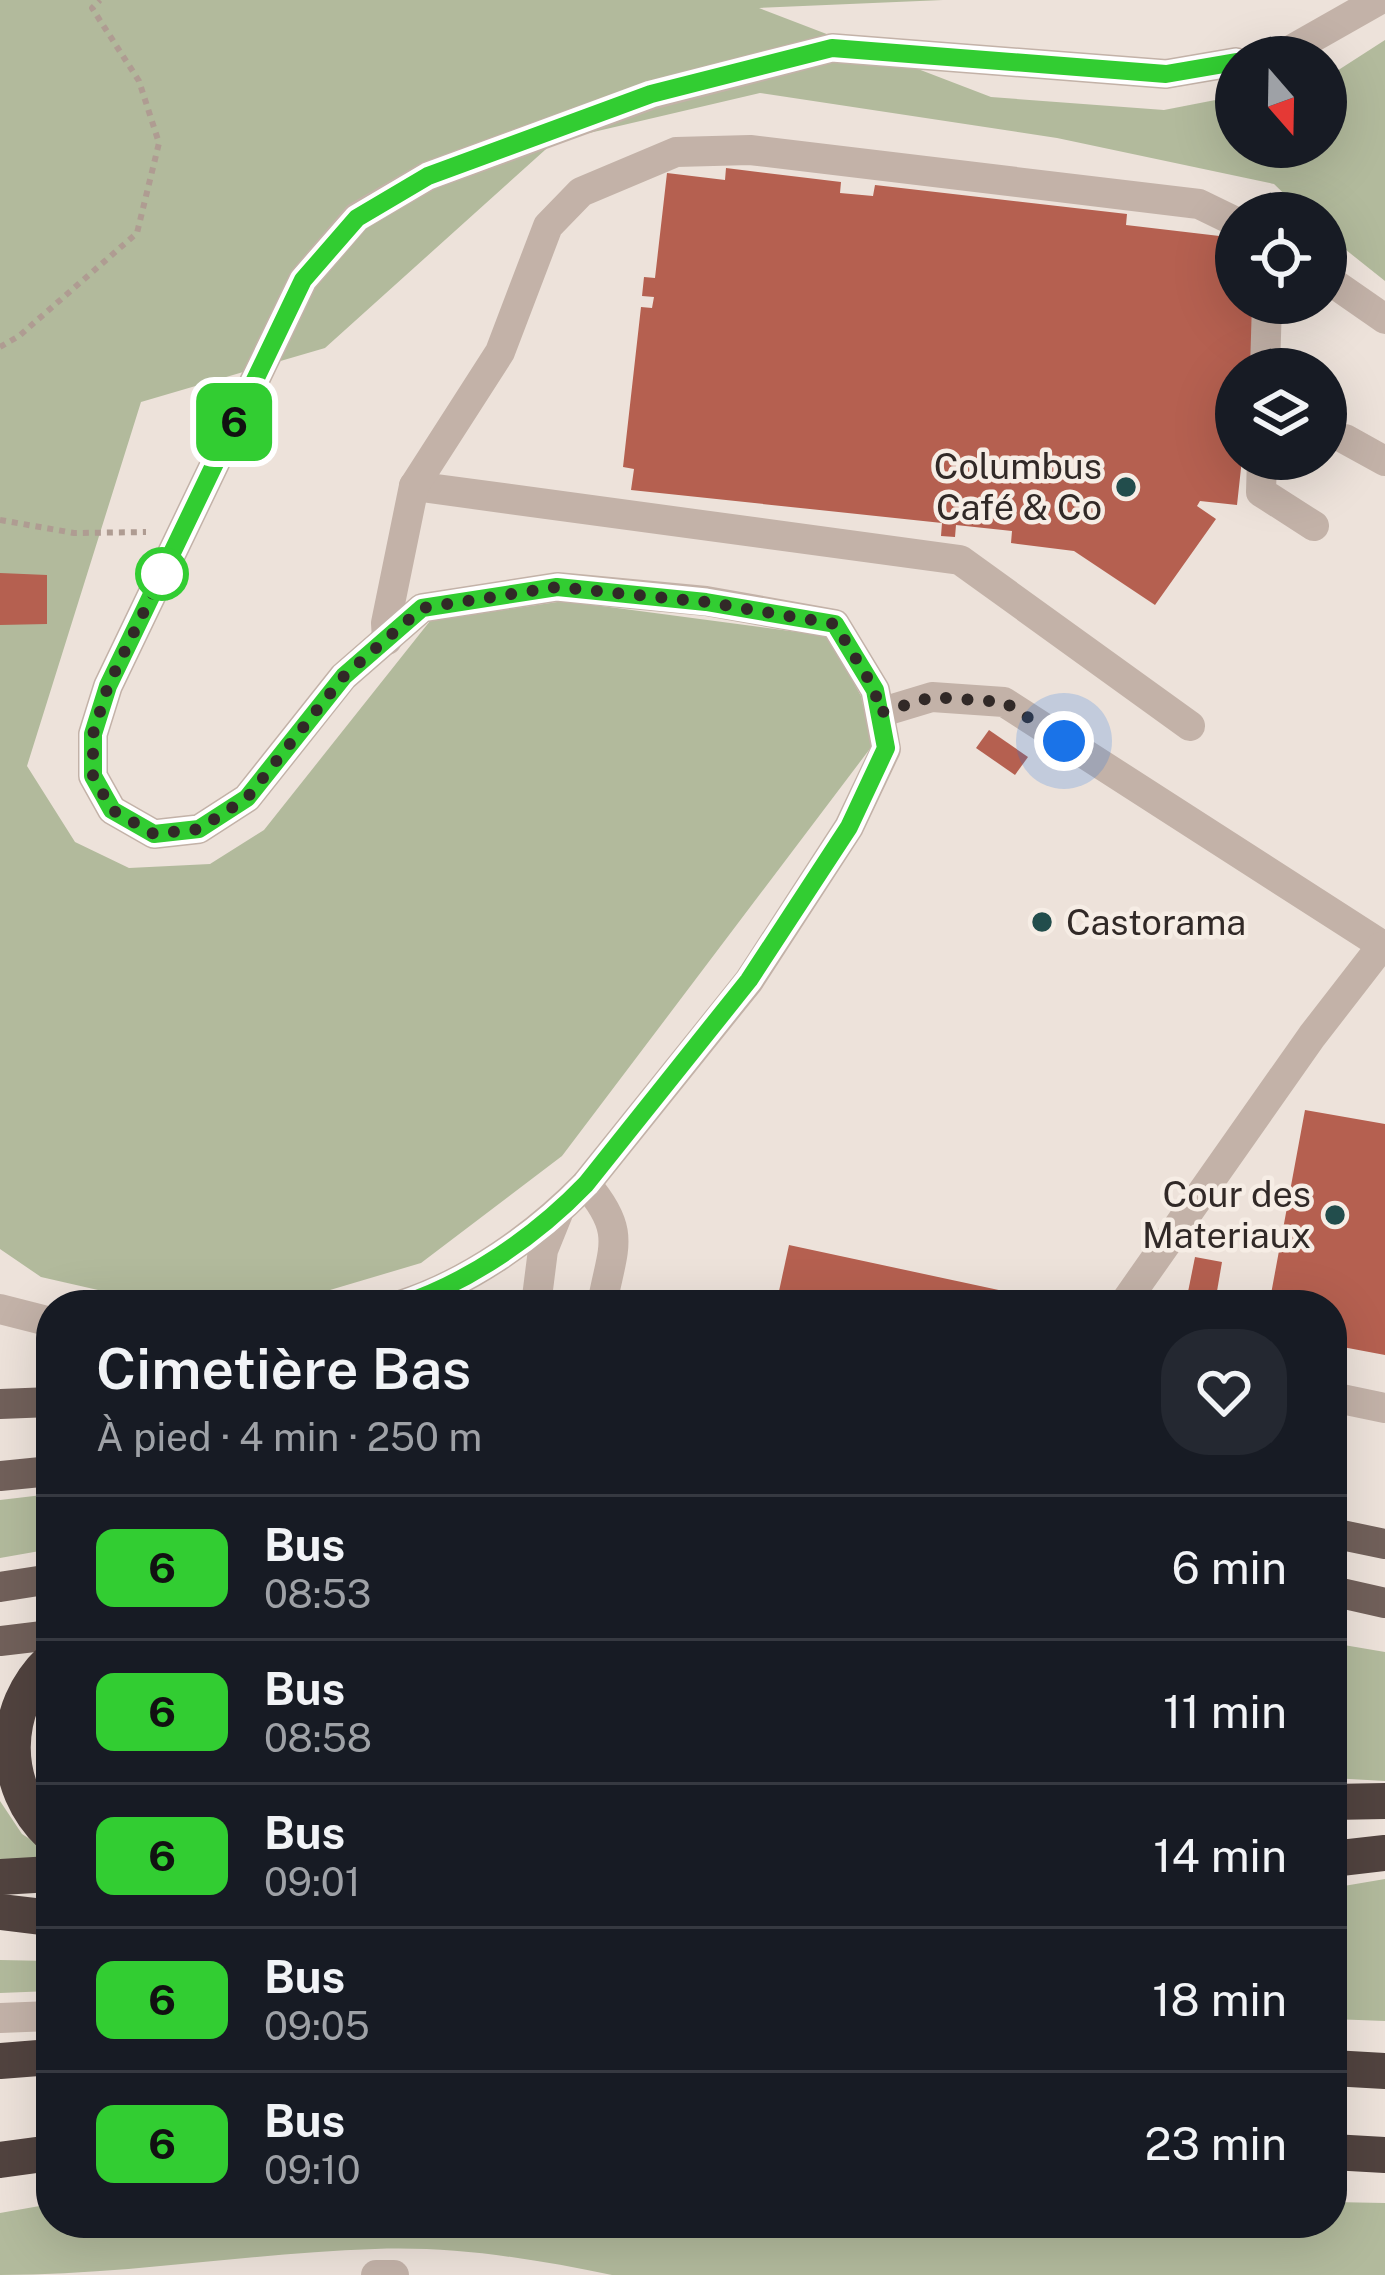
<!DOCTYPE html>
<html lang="fr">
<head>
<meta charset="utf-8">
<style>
  :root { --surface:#171b24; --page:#242831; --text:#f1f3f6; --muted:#9ea1a6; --line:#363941 }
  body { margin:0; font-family:"Public Sans",sans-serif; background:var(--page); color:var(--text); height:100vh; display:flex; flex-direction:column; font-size:45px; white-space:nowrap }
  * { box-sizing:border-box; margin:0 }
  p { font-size:39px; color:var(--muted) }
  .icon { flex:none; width:66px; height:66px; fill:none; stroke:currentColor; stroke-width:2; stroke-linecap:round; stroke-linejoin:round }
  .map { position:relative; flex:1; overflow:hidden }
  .panel { position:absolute; left:36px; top:1290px; width:1311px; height:948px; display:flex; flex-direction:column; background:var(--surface); border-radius:48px; box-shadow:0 12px 48px #0002 }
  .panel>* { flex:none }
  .badge { padding:0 24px; border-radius:18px; font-size:42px; line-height:78px }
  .needle { width:78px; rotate:160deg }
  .fabs { position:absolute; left:1215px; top:36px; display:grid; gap:24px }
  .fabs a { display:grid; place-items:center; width:132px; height:132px; border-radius:50%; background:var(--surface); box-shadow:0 12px 48px #0002; font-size:60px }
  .you { position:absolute; width:60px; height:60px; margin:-30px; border:9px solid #fff; border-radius:50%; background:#1a73e8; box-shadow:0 0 0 18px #1a73e833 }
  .map>.badge { position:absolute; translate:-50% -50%; box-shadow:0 0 0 6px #fff }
  .round { display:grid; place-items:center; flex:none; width:126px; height:126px; border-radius:48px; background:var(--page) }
  .overview { display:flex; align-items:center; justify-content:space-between; height:204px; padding:0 60px }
  h1 { font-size:57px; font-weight:600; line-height:90px }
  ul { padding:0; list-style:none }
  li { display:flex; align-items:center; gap:36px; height:144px; padding:0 60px; border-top:3px solid var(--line) }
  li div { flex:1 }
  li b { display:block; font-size:45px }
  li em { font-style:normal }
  li .badge { min-width:132px; font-weight:700; text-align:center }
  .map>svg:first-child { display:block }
  .green { fill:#b2ba9c }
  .building { fill:#b56050 }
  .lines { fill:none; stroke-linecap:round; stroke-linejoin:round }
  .path { stroke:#af9c92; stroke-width:6; stroke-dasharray:6 6; stroke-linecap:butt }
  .minor { stroke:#c3b2a8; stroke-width:30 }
  .major { stroke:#71605a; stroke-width:30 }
  .highway { stroke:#51433f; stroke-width:36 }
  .line-casing { stroke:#fff; stroke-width:27 }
  .line { stroke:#32cd32; stroke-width:18 }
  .walk { stroke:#312927; stroke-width:12; stroke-dasharray:0 21.6 }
  .poi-dot { fill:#224d4c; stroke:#f6ede5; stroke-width:4.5 }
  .stop-dot { fill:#fff; stroke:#32cd32; stroke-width:6 }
  .labels { text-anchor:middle; stroke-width:9; stroke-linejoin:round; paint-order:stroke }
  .poi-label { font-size:36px; fill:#312927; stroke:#f6ede5; text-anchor:end }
</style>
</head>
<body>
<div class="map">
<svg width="1385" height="2275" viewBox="0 0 1385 2275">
  <rect width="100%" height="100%" fill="#ede2da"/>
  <g class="green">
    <polygon points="0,0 943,0 759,8 991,97 1164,110 1236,96 1236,147 1326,147 1326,78 1385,40 1385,281 1326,234 1326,213 1304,213 1274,184 1057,138 760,93 555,141 325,348 141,402 27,766 75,842 129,868 210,864 264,830 430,621 564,601 828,636 861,696 872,746 562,1156 421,1263 293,1301 155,1303 41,1277 0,1249"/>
    <polygon points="51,1494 51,1549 0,1558 0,1500"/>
    <polygon points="1332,1643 1385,1652 1385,1781 1332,1778"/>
    <polygon points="0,1801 22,1834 51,1853 51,1863 0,1867"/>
    <polygon points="1385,1879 1385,2021 1332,2019 1332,1888"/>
    <polygon points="0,1960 51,1961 51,1991 0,1993"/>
    <path d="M 1332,2202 L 1385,2203 L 1385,2275 L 612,2275 C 534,2259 456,2246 375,2249 C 250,2253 126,2275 0,2275 L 0,2213 L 51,2204 L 51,2223 L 1332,2223 Z"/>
  </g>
  <g class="building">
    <polygon points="726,168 841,182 840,193 873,196 875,185 1127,214 1126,225 1228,237 1222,279 1236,281 1236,303 1261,303 1253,369 1236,369 1236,459 1242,459 1237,505 1200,501 1197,506 1216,519 1155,605 1074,551 1011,543 1012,531 956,525 955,537 941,536 942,523 631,490 634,469 623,467 641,307 652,308 654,297 642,296 644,277 655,278 667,173 725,180"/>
    <polygon points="0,573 47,575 47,624 0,625"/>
    <polygon points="989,730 1028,757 1015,775 976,748"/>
    <polygon points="1305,1110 1385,1124 1385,1355 1332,1345 1332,1305 1269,1305"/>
    <polygon points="789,1245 1008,1292 1005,1305 776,1305"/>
    <polygon points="1195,1257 1222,1262 1216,1297 1188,1292"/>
  </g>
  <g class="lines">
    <g class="path">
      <polyline points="0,347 19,336 137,233 159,143 139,81 92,8 100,0"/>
      <polyline points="0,520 74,533 146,532"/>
    </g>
    <g class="minor">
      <polyline points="1269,57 1282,55 1379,0"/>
      <polyline points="1326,278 1385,319"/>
      <polyline points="1265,369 1267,303"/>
      <polyline points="1345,439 1385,461"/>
      <polyline points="1262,459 1261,492 1314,526"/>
      <polyline points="414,486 960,560 1190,726"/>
      <polyline points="387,640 386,623 414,486 500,352 548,226 581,192 676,152 750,150 1199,204 1236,222"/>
      <polyline points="879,713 932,697 1004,702 1385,947"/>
      <path d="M 586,1184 C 628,1233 612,1248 602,1305"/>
      <path d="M 400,1305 C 469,1283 535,1236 586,1184 L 749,981 L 849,827 L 886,749 L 875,690 L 835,624 L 706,601 L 557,587 L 422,608 L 343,677 L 247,798 L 199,829 L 154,834 L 112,810 L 93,776 L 93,734 L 108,686 L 303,280 L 357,217 L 428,176 L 651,95 L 832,48 L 1166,74 L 1236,62"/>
      <polyline points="536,1305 543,1250 558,1213"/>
      <polyline points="1123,1305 1312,1036 1381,947"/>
      <polyline points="0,1309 51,1322"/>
      <polyline points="1332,1397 1385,1408"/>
      <polyline points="0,2018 51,2016"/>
      <polyline points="376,2275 394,2275"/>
    </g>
    <g class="major">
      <polyline points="0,1404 51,1402"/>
      <polyline points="0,1476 51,1471"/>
      <polyline points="1332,1533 1385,1544"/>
      <polyline points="0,1587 51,1579"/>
      <polyline points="1332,1591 1385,1603"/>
      <polyline points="0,1641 51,1635"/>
    </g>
    <g class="highway">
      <path d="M 51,1660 C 0,1708 0,1787 51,1835"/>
      <polyline points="1332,1802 1385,1801"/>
      <polyline points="1332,1859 1385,1853"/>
      <polyline points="0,1877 51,1874"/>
      <polyline points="0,1912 51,1918"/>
      <polyline points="0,2061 51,2057"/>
      <polyline points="1332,2068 1385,2071"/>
      <polyline points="1332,2152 1385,2155"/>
      <polyline points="0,2160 51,2153"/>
    </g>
  </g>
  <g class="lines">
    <defs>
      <path id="line" d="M 400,1305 C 468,1283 536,1236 586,1184 L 749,980 L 849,827 L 886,748 L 875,690 L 835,624 L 706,602 L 557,587 L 422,608 L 344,676 L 247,798 L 199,829 L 154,834 L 112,810 L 93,776 L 93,734 L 108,686 L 303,280 L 357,218 L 428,176 L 651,94 L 832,48 L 1166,74 L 1236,62"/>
    </defs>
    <use href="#line" class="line-casing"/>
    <use href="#line" class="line"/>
    <polyline class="walk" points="162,574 108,686 93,734 93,776 112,810 154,834 199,829 247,798 344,676 422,608 557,587 706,602 835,624 875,690 879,713 932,697 1004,702 1064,741"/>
  </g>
  <g class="poi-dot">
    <circle cx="1126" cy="487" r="12"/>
    <circle cx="1042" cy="922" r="12"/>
    <circle cx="1335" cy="1215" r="12"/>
  </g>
  <circle class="stop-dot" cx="162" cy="574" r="24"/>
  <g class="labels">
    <g class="poi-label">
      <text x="1102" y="479">Columbus<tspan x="1102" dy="41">Café &amp; Co</tspan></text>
      <text x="1066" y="935" text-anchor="start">Castorama</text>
      <text x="1311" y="1207">Cour des<tspan x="1311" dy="41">Materiaux</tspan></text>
    </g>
  </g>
</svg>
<div class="fabs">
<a><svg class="needle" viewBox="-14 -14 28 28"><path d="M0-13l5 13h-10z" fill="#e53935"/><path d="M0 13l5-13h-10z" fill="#9ea1a6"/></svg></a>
<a><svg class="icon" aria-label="locate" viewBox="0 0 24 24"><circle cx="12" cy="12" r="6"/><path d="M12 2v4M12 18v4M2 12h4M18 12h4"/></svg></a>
<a><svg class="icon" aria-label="layers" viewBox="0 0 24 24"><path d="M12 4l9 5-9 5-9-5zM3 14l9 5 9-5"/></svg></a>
</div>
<div class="you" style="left:1064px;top:741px"></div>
<b class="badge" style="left:234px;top:422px;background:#32cd32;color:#111">6</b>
<section class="panel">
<div class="overview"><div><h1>Cimetière Bas</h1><p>À pied · 4 min · 250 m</p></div><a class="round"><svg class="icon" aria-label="heart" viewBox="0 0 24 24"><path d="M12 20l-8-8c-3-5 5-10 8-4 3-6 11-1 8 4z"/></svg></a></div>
<ul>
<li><span class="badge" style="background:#32cd32;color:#111">6</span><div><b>Bus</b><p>08:53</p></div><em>6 min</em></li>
<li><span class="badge" style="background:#32cd32;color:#111">6</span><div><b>Bus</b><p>08:58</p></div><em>11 min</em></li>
<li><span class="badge" style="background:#32cd32;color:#111">6</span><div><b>Bus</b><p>09:01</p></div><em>14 min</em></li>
<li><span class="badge" style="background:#32cd32;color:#111">6</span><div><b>Bus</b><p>09:05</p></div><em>18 min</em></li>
<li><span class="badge" style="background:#32cd32;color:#111">6</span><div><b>Bus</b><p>09:10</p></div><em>23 min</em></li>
</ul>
</section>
</div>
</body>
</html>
